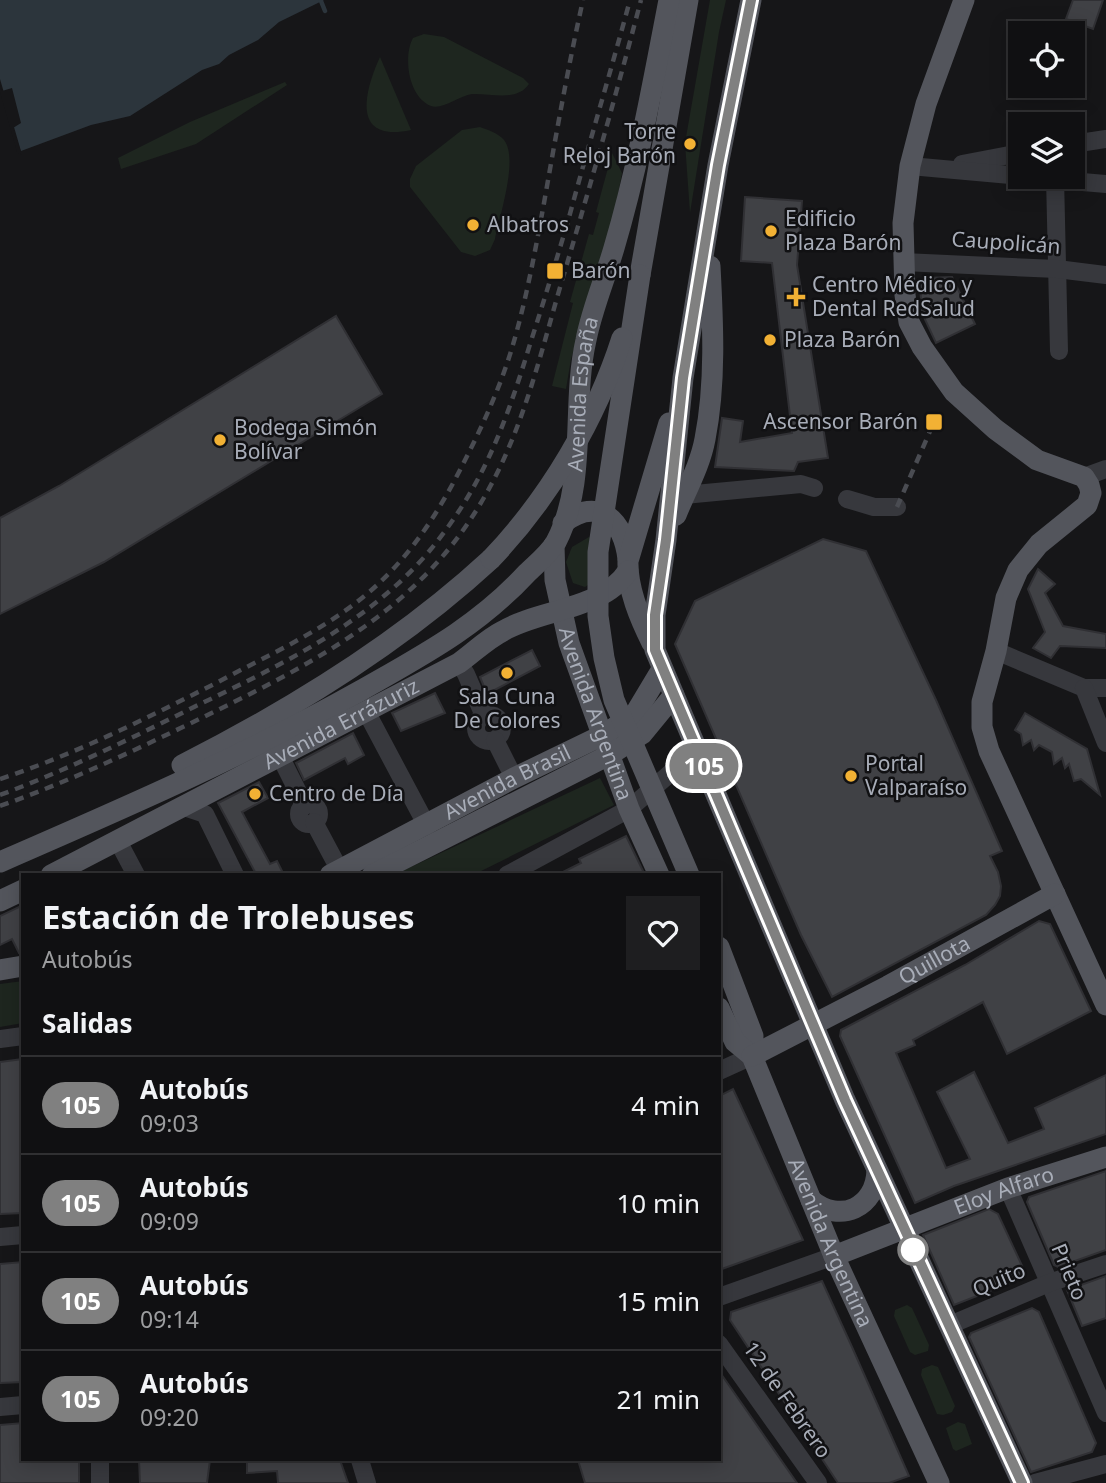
<!DOCTYPE html>
<html lang="es">
<head>
<meta charset="utf-8">
<style>
  :root { --surface:#101012; --page:#1e1e20; --text:#f1f3f6; --muted:#9c9d9f; --line:#303032 }
  body { margin:0; font-family:"Noto Sans",sans-serif; background:var(--page); color:var(--text); height:100vh; display:flex; flex-direction:column; font-size:26px; white-space:nowrap }
  * { box-sizing:border-box; margin:0 }
  p { font-size:23px; color:var(--muted) }
  .icon { flex:none; width:38px; height:38px; fill:none; stroke:currentColor; stroke-width:2; stroke-linecap:round; stroke-linejoin:round }
  .map { position:relative; flex:1; overflow:hidden }
  .sheet { position:absolute; left:21px; top:873px; width:700px; height:588px; display:flex; flex-direction:column; background:var(--surface); border-radius:0px; box-shadow:0 4px 18px #0003,0 0 0 2px var(--line) }
  .sheet>* { flex:none }
  .badge { padding:0 14px; border-radius:23px; font-size:24px; line-height:46px }
  .fabs { position:absolute; left:1008px; top:21px; display:grid; gap:14px }
  .fabs a { display:grid; place-items:center; width:77px; height:77px; border-radius:0px; background:var(--surface); box-shadow:0 4px 18px #0003,0 0 0 2px var(--line); font-size:35px }
  .map>.badge { position:absolute; translate:-50% -50%; box-shadow:0 0 0 4px #fff }
  h2 { padding:0 21px; font-size:26px; line-height:63px }
  .round { display:grid; place-items:center; flex:none; width:74px; height:74px; border-radius:0px; background:var(--page) }
  .head { display:flex; align-items:center; justify-content:space-between; height:119px; padding:0 21px }
  h1 { font-size:33px; font-weight:700; line-height:52px }
  ul { padding:0; list-style:none }
  li { display:flex; align-items:center; gap:21px; height:98px; padding:0 21px; border-top:2px solid var(--line) }
  li div { flex:1 }
  li b { display:block; font-size:26px }
  li em { font-style:normal }
  li .badge { min-width:77px; font-weight:700; text-align:center }
  .map>svg:first-child { display:block }
  .green { fill:#1e261f }
  .water { fill:#2c353c }
  .pier { fill:#161618 }
  .lines { fill:none; stroke-linecap:round; stroke-linejoin:round }
  .stream { stroke:#2c353c; stroke-width:4.5 }
  .building { fill:#404145; stroke:#303034; stroke-width:2 }
  .minor { stroke:#37383d; stroke-width:18 }
  .major { stroke:#53555c; stroke-width:21 }
  .rail { stroke:#4a4c52; stroke-width:4.5; stroke-dasharray:9 7; stroke-linecap:butt }
  .major-bridge { stroke:#53555c; stroke-width:21 }
  .line-casing { stroke:#fff; stroke-width:16 }
  .line { stroke:#808080; stroke-width:10 }
  .poi-dot { fill:#f2b134; stroke:#111113; stroke-width:2.5 }
  .stop-dot { fill:#fff; stroke:#808080; stroke-width:3.5 }
  .labels { text-anchor:middle; stroke-width:5; stroke-linejoin:round; paint-order:stroke }
  .poi-label { font-size:21px; fill:#a8adb8; stroke:#111113; text-anchor:start }
  .street-label { font-size:21px; fill:#a8adb8; stroke:#111113 }
</style>
</head>
<body>
<div class="map">
<svg width="1106" height="1483" viewBox="0 0 1106 1483">
  <rect width="100%" height="100%" fill="#161618"/>
  <g class="green">
    <polygon points="710,0 726,0 719,32 690,213 685,143"/>
    <path d="M 424,34 L 444,37 L 523,78 L 529,84 C 517,102 491,93 472,94 C 459,96 442,110 431,106 C 408,97 403,56 413,38 Z"/>
    <path d="M 380,57 L 411,130 C 351,143 364,92 380,57 Z"/>
    <polygon points="285,82 287,85 196,144 121,169 118,158 190,122"/>
    <path d="M 480,127 C 488,130 498,133 504,140 C 519,159 499,217 495,239 L 490,250 L 475,256 L 461,252 L 414,192 L 410,187 L 410,179 L 416,166 L 462,130 Z"/>
    <polygon points="612,153 622,173 614,216 571,359 566,389 552,386 573,303 570,302 589,234 593,235 599,213 596,212"/>
    <polygon points="589,537 597,542 604,574 585,587 573,583 566,562 572,547"/>
    <polygon points="600,778 614,805 473,875 394,875"/>
    <polygon points="23,981 23,1023 0,1027 0,984"/>
    <polygon points="907,1305 912,1308 929,1345 928,1351 915,1355 910,1352 894,1316 895,1310"/>
    <polygon points="932,1365 938,1367 955,1406 952,1412 943,1415 937,1414 921,1375 922,1369"/>
    <polygon points="958,1422 965,1424 972,1444 956,1451 953,1449 946,1428"/>
  </g>
  <polygon class="water" points="0,0 324,0 279,22 258,40 229,55 219,64 202,70 130,116 91,125 21,151 0,79"/>
  <polygon class="pier" points="0,84 2,91 12,88 21,123 13,128 22,155 17,152 0,92"/>
  <g class="lines">
    <polyline class="stream" points="321,1 325,11"/>
  </g>
  <g class="building">
    <polygon points="1073,0 1103,0 1093,29 1066,19"/>
    <polygon points="745,197 802,201 797,265 828,458 798,462 794,471 715,467 722,418 743,421 740,442 792,433 772,263 741,261"/>
    <polygon points="952,277 975,324 936,343 922,313 920,285 924,278"/>
    <polygon points="336,316 382,394 104,562 0,614 0,518 59,486"/>
    <polygon points="823,539 866,551 936,700 1002,851 990,856 998,872 1001,886 1000,896 995,905 986,915 832,997 801,935 675,644 695,601"/>
    <polygon points="1038,569 1055,584 1045,593 1063,626 1106,634 1106,648 1060,646 1051,658 1033,648 1045,632 1028,589"/>
    <polygon points="532,650 540,666 487,694 480,677"/>
    <polygon points="435,693 445,713 401,731 392,713"/>
    <polygon points="1025,713 1087,749 1100,795 1081,779 1074,781 1069,764 1065,768 1062,758 1054,764 1052,752 1039,745 1034,750 1031,740 1023,745 1021,734 1015,730"/>
    <polygon points="353,733 364,755 348,764 345,758 304,780 296,763"/>
    <polygon points="259,782 268,798 242,812 270,864 277,861 284,875 250,875 255,872 218,803"/>
    <polygon points="626,836 645,875 557,875 581,863 579,859"/>
    <polygon points="23,905 23,953 19,953 12,939 0,945 0,916"/>
    <polygon points="1039,921 1050,924 1091,1011 1007,1054 983,1002 913,1040 915,1045 896,1053 946,1168 970,1159 937,1092 974,1072 1008,1143 1044,1129 1035,1108 1106,1075 1106,1134 954,1186 915,1203 840,1036 841,1030 965,965"/>
    <polygon points="23,1059 23,1213 0,1214 0,1062"/>
    <polygon points="733,1089 803,1240 719,1270 719,1096"/>
    <polygon points="1106,1171 1106,1250 1058,1267 1054,1265 1027,1202 1029,1197"/>
    <polygon points="989,1209 998,1214 1024,1270 1018,1280 954,1305 923,1235"/>
    <polygon points="23,1262 23,1382 0,1383 0,1264"/>
    <polygon points="1106,1276 1106,1318 1082,1326 1067,1290"/>
    <polygon points="822,1281 852,1347 909,1476 889,1483 838,1483 730,1320 731,1312"/>
    <polygon points="1032,1308 1039,1312 1096,1443 1092,1452 1031,1472 969,1337 971,1333"/>
    <polygon points="719,1371 797,1483 585,1483 578,1460 719,1460"/>
    <polygon points="23,1423 23,1460 79,1460 79,1483 0,1483 0,1425"/>
    <polygon points="139,1460 210,1460 207,1483 140,1483"/>
    <polygon points="247,1460 340,1460 348,1483 278,1483 277,1471 247,1473"/>
  </g>
  <g class="lines">
    <g class="minor">
      <polyline points="1073,144 1106,139"/>
      <polyline points="962,164 1020,153"/>
      <polyline points="910,166 1020,176"/>
      <polyline points="1025,177 1106,184"/>
      <polyline points="1055,177 1059,351"/>
      <polyline points="903,262 1057,269 1106,275"/>
      <polyline points="1084,477 1106,469"/>
      <polyline points="684,495 801,484 814,488"/>
      <polyline points="847,499 874,507 897,507"/>
      <polyline points="996,651 1084,688 1106,688"/>
      <polyline points="459,663 466,674 484,716"/>
      <polyline points="1084,688 1106,743"/>
      <polyline points="367,713 427,826"/>
      <circle cx="489" cy="728" r="13"/>
      <polyline points="495,740 514,778"/>
      <polyline points="280,756 305,806"/>
      <circle cx="309" cy="814" r="10"/>
      <polyline points="184,807 205,814 235,875"/>
      <polyline points="314,822 339,869"/>
      <polyline points="118,841 136,875"/>
      <polyline points="507,875 629,809 697,750"/>
      <polyline points="0,1039 23,1036"/>
      <polyline points="719,1071 752,1056"/>
      <polyline points="1008,1188 1106,1413"/>
      <polyline points="0,1237 23,1235"/>
      <polyline points="719,1297 834,1256"/>
      <polyline points="950,1325 1049,1283 1106,1264"/>
      <polyline points="719,1344 818,1483"/>
      <polyline points="0,1407 23,1405"/>
      <polyline points="100,1460 100,1483"/>
      <polyline points="360,1460 367,1483"/>
      <polyline points="1035,1483 1106,1464"/>
    </g>
    <g class="major">
      <polyline points="751,0 718,165 683,378 666,540 655,615 655,650 845,1100 1022,1483"/>
      <polyline points="964,0 926,104 910,166 903,223 905,295 909,322 922,347 954,392 995,429 1037,460 1084,477 1089,485 1091,493 1087,505 1039,544 1018,570 1006,598 996,651 982,702 982,727 989,751 1106,1005"/>
      <polyline points="640,275 688,0"/>
      <path d="M 676,515 C 686,490 700,466 705,439 C 716,383 713,323 710,266"/>
      <path d="M 563,523 C 599,495 624,521 628,559"/>
      <path id="s1" d="M 554,545 L 555,580 L 569,643 L 629,809 L 659,875"/>
      <path d="M 652,643 C 640,619 627,589 628,561 L 669,423"/>
      <path d="M 182,765 C 293,709 400,643 491,559"/>
      <path id="s2" d="M 0,862 C 122,809 244,756 360,691 C 423,655 477,627 527,573 C 536,564 549,554 556,542 C 588,481 571,406 586,340 C 592,309 605,279 614,248 C 638,167 653,83 669,0"/>
      <path id="s3" d="M 51,875 L 459,663 C 473,653 487,639 503,631 C 540,609 603,610 628,571"/>
      <path id="s4" d="M 330,875 L 514,778 L 603,735 L 635,714 L 662,669"/>
      <polyline points="372,875 611,754 642,734 674,695"/>
      <polyline points="0,901 23,890"/>
      <polyline points="719,947 753,1036 752,1056"/>
      <polyline points="0,970 23,966"/>
      <path id="s5" d="M 719,1008 L 735,1042 L 752,1056 L 834,1256 L 939,1483"/>
      <path id="s6" d="M 752,1056 L 888,986 L 1055,894"/>
      <path d="M 811,1200 C 840,1224 876,1208 877,1170"/>
      <path id="s7" d="M 834,1256 L 1008,1188 L 1106,1157"/>
    </g>
    <g class="rail">
      <polyline points="897,507 934,422 940,413"/>
      <path d="M 0,779 C 76,754 147,718 218,682 C 272,653 330,628 376,586 C 412,553 438,513 460,470 C 480,431 499,391 512,348 C 526,301 535,252 544,203 C 556,135 568,67 583,0"/>
      <path d="M 0,795 C 67,770 130,739 194,707 C 277,667 364,626 426,555 C 483,488 506,423 531,341 C 544,301 556,261 568,221 C 588,147 610,74 630,0"/>
      <path d="M 0,806 C 65,783 127,754 189,724 C 292,674 399,623 466,526 C 518,451 536,370 561,284 C 589,190 616,95 641,0"/>
    </g>
    <g class="major-bridge">
      <polyline points="640,275 598,552 598,616 604,658 614,700 689,875"/>
      <path d="M 491,559 C 550,497 596,419 622,338"/>
    </g>
  </g>
  <g class="lines">
    <defs>
      <polyline id="line" points="751,0 718,165 683,378 666,540 655,615 655,650 845,1100 1022,1483"/>
    </defs>
    <use href="#line" class="line-casing"/>
    <use href="#line" class="line"/>
  </g>
  <g class="poi-dot">
    <circle cx="690" cy="144" r="7"/>
    <circle cx="473" cy="225" r="7"/>
    <circle cx="771" cy="231" r="7"/>
    <rect x="546" y="262" width="18" height="18" rx="3.5"/>
    <path d="M792.5 286.5h7v7h7v7h-7v7h-7v-7h-7v-7h7z"/>
    <circle cx="770" cy="340" r="7"/>
    <rect x="925" y="413" width="18" height="18" rx="3.5"/>
    <circle cx="220" cy="440" r="7"/>
    <circle cx="507" cy="673" r="7"/>
    <circle cx="851" cy="776" r="7"/>
    <circle cx="255" cy="794" r="7"/>
  </g>
  <circle class="stop-dot" cx="913" cy="1250" r="14"/>
  <g class="labels">
    <g class="poi-label">
      <text x="676" y="139" text-anchor="end">Torre<tspan x="676" dy="24">Reloj Barón</tspan></text>
      <text x="785" y="226">Edificio<tspan x="785" dy="24">Plaza Barón</tspan></text>
      <text x="487" y="232">Albatros</text>
      <text x="571" y="278">Barón</text>
      <text x="812" y="292">Centro Médico y<tspan x="812" dy="24">Dental RedSalud</tspan></text>
      <text x="784" y="347">Plaza Barón</text>
      <text x="918" y="429" text-anchor="end">Ascensor Barón</text>
      <text x="234" y="435">Bodega Simón<tspan x="234" dy="24">Bolívar</tspan></text>
      <text x="507" y="704" text-anchor="middle">Sala Cuna<tspan x="507" dy="24">De Colores</tspan></text>
      <text x="865" y="771">Portal<tspan x="865" dy="24">Valparaíso</tspan></text>
      <text x="269" y="801">Centro de Día</text>
    </g>
    <g class="street-label">
      <text transform="translate(1006 243) rotate(4)" y="7">Caupolicán</text>
      <text dy="7" stroke="none"><textPath href="#s2" startOffset="798">Avenida España</textPath></text>
      <text dy="7" stroke="none"><textPath href="#s1" startOffset="175">Avenida Argentina</textPath></text>
      <text dy="7" stroke="none"><textPath href="#s3" startOffset="327">Avenida Errázuriz</textPath></text>
      <text dy="7" stroke="none"><textPath href="#s4" startOffset="200">Avenida Brasil</textPath></text>
      <text dy="7" stroke="none"><textPath href="#s6" startOffset="206">Quillota</textPath></text>
      <text dy="7" stroke="none"><textPath href="#s7" startOffset="182">Eloy Alfaro</textPath></text>
      <text dy="7" stroke="none"><textPath href="#s5" startOffset="262">Avenida Argentina</textPath></text>
      <text transform="translate(1069 1272) rotate(67)" y="7">Prieto</text>
      <text transform="translate(999 1280) rotate(-23)" y="7">Quito</text>
      <text transform="translate(787 1400) rotate(55)" y="7">12 de Febrero</text>
    </g>
  </g>
</svg>
<div class="fabs">
<a><svg class="icon" aria-label="locate" viewBox="0 0 24 24"><circle cx="12" cy="12" r="6"/><path d="M12 2v4M12 18v4M2 12h4M18 12h4"/></svg></a>
<a><svg class="icon" aria-label="layers" viewBox="0 0 24 24"><path d="M12 4l9 5-9 5-9-5zM3 14l9 5 9-5"/></svg></a>
</div>
<b class="badge" style="left:704px;top:766px;background:#808080;color:#fff">105</b>
<section class="sheet">
<div class="head"><div><h1>Estación de Trolebuses</h1><p>Autobús</p></div><a class="round"><svg class="icon" aria-label="heart" viewBox="0 0 24 24"><path d="M12 20l-8-8c-3-5 5-10 8-4 3-6 11-1 8 4z"/></svg></a></div>
<h2>Salidas</h2>
<ul>
<li><span class="badge" style="background:#808080;color:#fff">105</span><div><b>Autobús</b><p>09:03</p></div><em>4 min</em></li>
<li><span class="badge" style="background:#808080;color:#fff">105</span><div><b>Autobús</b><p>09:09</p></div><em>10 min</em></li>
<li><span class="badge" style="background:#808080;color:#fff">105</span><div><b>Autobús</b><p>09:14</p></div><em>15 min</em></li>
<li><span class="badge" style="background:#808080;color:#fff">105</span><div><b>Autobús</b><p>09:20</p></div><em>21 min</em></li>
</ul>
</section>
</div>
</body>
</html>
